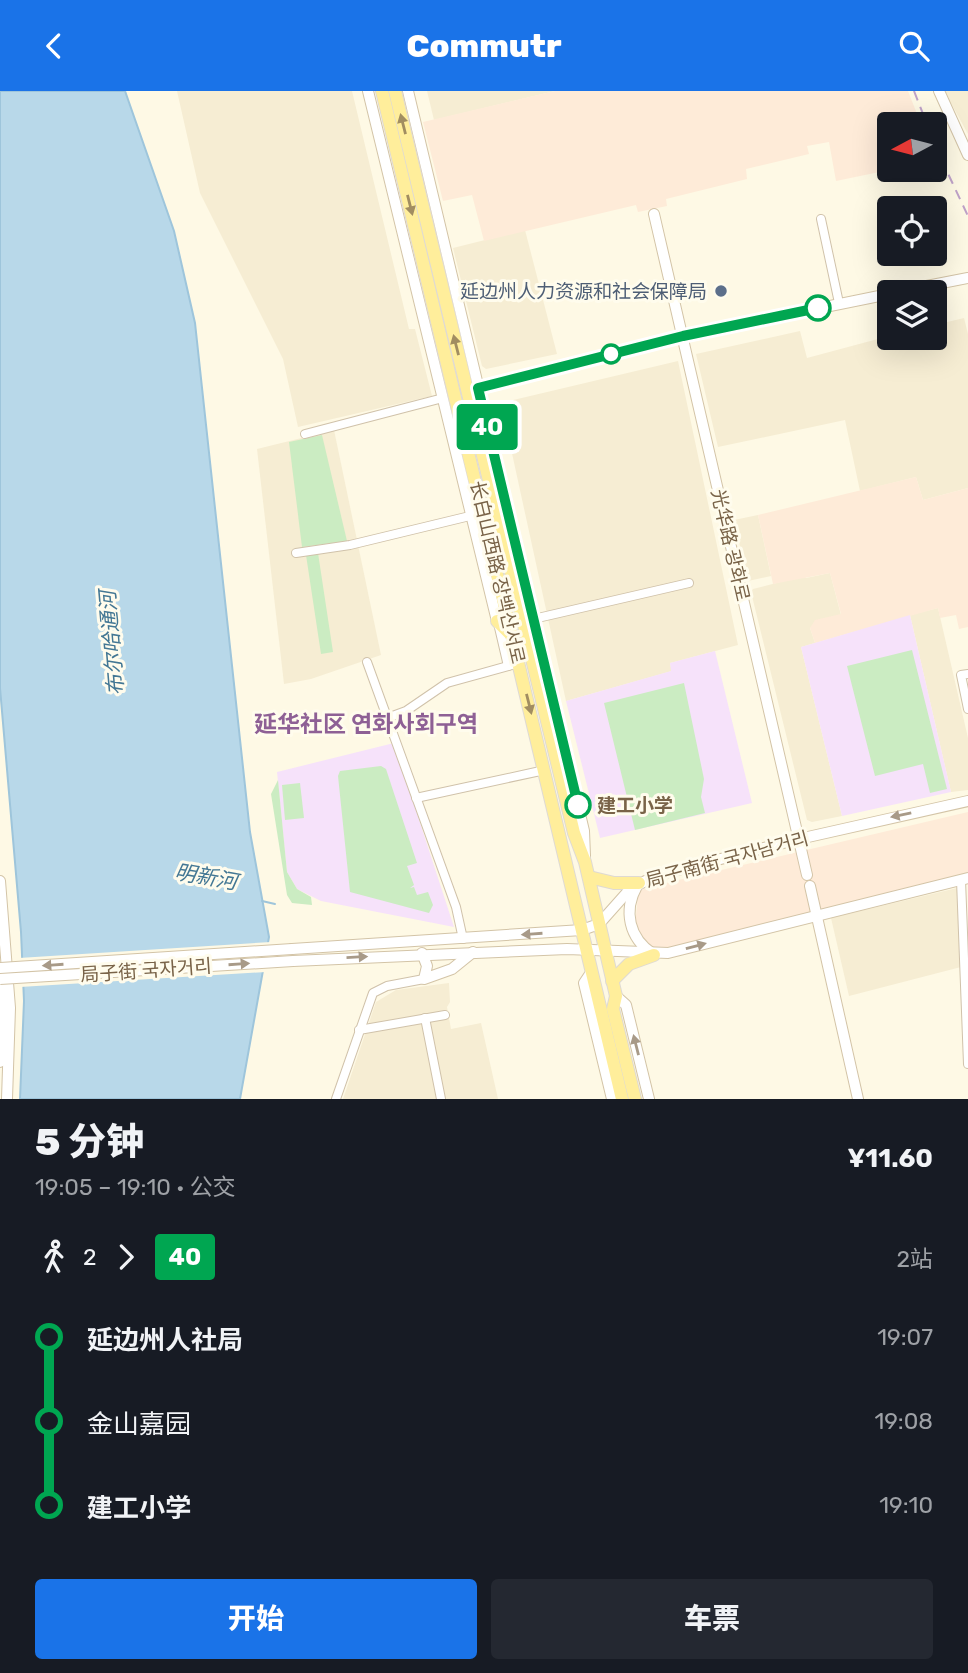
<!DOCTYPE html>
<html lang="zh">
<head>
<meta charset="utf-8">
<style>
  :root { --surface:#171b24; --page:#242831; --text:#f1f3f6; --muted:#9ea1a6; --accent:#1a73e8 }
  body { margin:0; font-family:Rubik,"Noto Sans SC","Noto Sans KR",sans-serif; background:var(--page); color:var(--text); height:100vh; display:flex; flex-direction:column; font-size:26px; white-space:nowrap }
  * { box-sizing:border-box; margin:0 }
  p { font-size:23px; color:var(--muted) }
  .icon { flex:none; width:38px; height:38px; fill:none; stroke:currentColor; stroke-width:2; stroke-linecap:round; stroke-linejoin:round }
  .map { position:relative; height:1008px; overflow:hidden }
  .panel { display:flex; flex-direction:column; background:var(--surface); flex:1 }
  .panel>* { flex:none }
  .badge { padding:0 14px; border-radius:5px; font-size:24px; line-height:46px }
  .needle { width:46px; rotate:263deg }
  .tools { position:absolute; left:877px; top:21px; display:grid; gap:14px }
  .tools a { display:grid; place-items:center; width:70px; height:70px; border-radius:7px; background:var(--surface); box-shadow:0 7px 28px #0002; font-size:35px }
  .map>.badge { position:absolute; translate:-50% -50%; box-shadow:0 0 0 4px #fff }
  .legs { display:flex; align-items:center; gap:10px; height:77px; padding:0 35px; font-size:23px }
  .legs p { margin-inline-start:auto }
  .summary { display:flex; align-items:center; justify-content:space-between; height:119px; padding:0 35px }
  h1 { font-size:38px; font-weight:800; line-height:52px }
  .primary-button { display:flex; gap:14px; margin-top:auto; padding:14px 35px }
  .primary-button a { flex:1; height:80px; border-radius:7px; background:var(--accent); color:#fff; font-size:28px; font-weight:800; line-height:80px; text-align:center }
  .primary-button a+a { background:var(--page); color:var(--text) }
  ul { padding:0 35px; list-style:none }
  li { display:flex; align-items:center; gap:24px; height:84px; font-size:26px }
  li i { display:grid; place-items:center; width:10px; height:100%; margin:0 9px; background:currentColor }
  li i::after { content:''; width:18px; height:18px; margin:-9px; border:5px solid; border-radius:50%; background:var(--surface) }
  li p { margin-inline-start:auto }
  li:first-child i { background:linear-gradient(#0000 50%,currentColor 0) }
  li:last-child i { background:linear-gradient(currentColor 50%,#0000 0) }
  header { display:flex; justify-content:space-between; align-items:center; height:91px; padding:0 35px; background:var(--accent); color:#fff; font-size:32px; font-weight:800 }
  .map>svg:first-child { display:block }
  .residential { fill:#f6edd3 }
  .commercial { fill:#feebd8 }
  .education { fill:#f6e2fa }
  .green { fill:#cbecc2 }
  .water { fill:#b8d8e9; stroke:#9ec5db; stroke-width:2 }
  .pier { fill:#fef9e5 }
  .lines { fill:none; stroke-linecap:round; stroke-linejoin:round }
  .stream { stroke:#9ec5db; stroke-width:2 }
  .street-casing { stroke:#d0c2aa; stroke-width:10 }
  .secondary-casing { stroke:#d3c4a7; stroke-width:12 }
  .primary-casing { stroke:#dfdad3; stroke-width:14 }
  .street { stroke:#fff; stroke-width:8 }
  .secondary { stroke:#fff; stroke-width:10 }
  .primary { stroke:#ffee9b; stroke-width:12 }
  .rail { stroke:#bfa2c8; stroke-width:2; stroke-dasharray:10 7; stroke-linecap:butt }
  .secondary-bridge-casing { stroke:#d3c4a7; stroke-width:12; stroke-linecap:butt }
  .secondary-bridge { stroke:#fff; stroke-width:10 }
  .oneway { fill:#a18d61 }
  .oneway2 { fill:#a89a88 }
  .line-1-casing { stroke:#fff; stroke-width:16 }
  .line-1 { stroke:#00a651; stroke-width:10 }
  .service-dot { fill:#5c6f8a; stroke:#fffced; stroke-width:2.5 }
  .stop-1-dot { fill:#fff; stroke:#00a651; stroke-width:3.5 }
  .labels { text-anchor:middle; stroke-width:6; stroke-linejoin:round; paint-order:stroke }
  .service-label { font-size:19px; fill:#4e5e75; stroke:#fffced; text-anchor:end }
  .street-label { font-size:19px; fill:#796348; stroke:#fffced }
  .stop-label { font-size:19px; font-weight:bold; fill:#796348; stroke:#fffced; text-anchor:start }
  .water-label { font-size:21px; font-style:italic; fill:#437794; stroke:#fffced }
  .quarter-label { font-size:23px; font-weight:bold; fill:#8e6095; stroke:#fffced }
</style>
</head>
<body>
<header><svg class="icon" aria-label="back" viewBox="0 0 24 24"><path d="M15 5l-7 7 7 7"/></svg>Commutr<svg class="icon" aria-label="search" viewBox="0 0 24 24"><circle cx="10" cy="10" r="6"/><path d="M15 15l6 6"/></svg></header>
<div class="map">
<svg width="968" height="1008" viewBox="0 0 968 1008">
  <rect width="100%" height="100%" fill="#fef9e5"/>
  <g class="residential">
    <polygon points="177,0 352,0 409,238 415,238 432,305 298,336 283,268 200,102"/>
    <polygon points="427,0 555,0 434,29"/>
    <polygon points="945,0 968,0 968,43 952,14"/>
    <polygon points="525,139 557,263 486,278 482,275 453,157"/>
    <polygon points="964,227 968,243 968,397 923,409 916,386 860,400 845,329 718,356 696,263 800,240 807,267 889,245 934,247 935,234"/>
    <polygon points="678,270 738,554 670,572 672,580 566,610 501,312"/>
    <polygon points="334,339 381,564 311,588 284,593 257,358"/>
    <polygon points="758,424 771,485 748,490 734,429"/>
    <polygon points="830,482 841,524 810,537 815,552 801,556 842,725 812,731 807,729 751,501 753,498 803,485 806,487"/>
    <polygon points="938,517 968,647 968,699 951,701 910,524"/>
    <polygon points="957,797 961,876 849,905 831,827"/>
    <polygon points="449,892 450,911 447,916 451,938 481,932 498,1008 343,1008 376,911 396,899"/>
  </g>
  <g class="commercial">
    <polygon points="555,0 908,0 921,33 889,33 889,79 836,90 829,51 807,55 809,63 746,78 747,88 666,108 667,115 638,121 636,114 484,150 472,104 443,110 423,31"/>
    <polygon points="916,386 923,409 968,397 968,536 959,538 956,524 940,527 938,517 815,552 810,537 815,529 841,523 830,482 773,493 758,424"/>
    <polygon points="968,721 968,782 659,860 643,849 635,833 638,805 641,799 649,796"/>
  </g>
  <g class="education">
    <polygon points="910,524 951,701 842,725 801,556"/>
    <polygon points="715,560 752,712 600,747 566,610 671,580 670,572"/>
    <polygon points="394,652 454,836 321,810 297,798 287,781 277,681"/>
  </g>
  <g class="green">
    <polygon points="322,344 347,450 302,456 289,351"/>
    <polygon points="318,462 333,561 321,563 306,464"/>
    <polygon points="912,559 947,698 930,702 923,673 875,685 847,575"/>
    <polygon points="684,592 704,688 701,706 705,722 635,739 604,612"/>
    <polygon points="381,675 386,678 417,772 407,775 414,794 410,797 414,796 417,804 428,801 433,814 429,822 350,801 338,685 340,680"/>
    <polygon points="278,689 287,781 297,798 311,806 312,814 292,812 287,804 271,703"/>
    <polygon points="300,692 304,727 285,729 282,694"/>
  </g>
  <polygon class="water" points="0,0 125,0 174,140 195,232 250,741 269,846 240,1008 20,1008 24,910 21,841 0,597"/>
  <polygon class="pier" points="271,851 266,881 20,896 19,867"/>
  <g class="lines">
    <polyline class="stream" points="262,810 275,813"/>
    <defs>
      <g id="street">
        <polyline points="821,128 839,212"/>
        <polyline points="305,343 443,307"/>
        <polyline points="296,462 350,454 474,424"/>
        <polyline points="529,529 689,492"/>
        <polyline points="498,532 508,575"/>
        <polyline points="367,571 456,816 463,848"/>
        <polyline points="968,583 961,584 968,618"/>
        <polyline points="387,627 406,620 447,592 519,572"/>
        <polyline points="416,707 545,679"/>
        <polyline points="961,789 968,973"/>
        <polyline points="425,927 441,1008"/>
        <polyline points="359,939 445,924"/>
        <polyline points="336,1008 373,902 387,895 424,888"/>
      </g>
      <g id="secondary">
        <polyline points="368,0 497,530"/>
        <polyline points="408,0 584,740 585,765"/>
        <polyline points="939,0 968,64"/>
        <polyline points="654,123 807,784"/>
        <polyline points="896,201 968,187"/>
        <polyline points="472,299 683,245 889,203"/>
        <polyline points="0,790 10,917 7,1008"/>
        <path d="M 637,795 C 623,820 629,847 653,863"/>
        <polyline points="810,795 858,1008"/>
        <polyline points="292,858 582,839 599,833 631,797 658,784 799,748 968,710"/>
        <polyline points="422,862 427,875 424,888 452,878 473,861"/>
        <polyline points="293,870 567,858 668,862 968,787"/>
        <polyline points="592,880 584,892 612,1008"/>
        <polyline points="616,905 626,914 649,1008"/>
        <polyline points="0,971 0,880"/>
      </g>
      <g id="primary">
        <polyline points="382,0 622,1008"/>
        <polyline points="395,0 574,742 585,771 616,905 613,918 635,1008"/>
        <polyline points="497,530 513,546"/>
        <polyline points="589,786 614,792 639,792"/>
        <polyline points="612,890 629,873 654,864"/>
      </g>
    </defs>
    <use href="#street" class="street-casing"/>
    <use href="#secondary" class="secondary-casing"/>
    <use href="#primary" class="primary-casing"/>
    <use href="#street" class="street"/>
    <use href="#secondary" class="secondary"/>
    <use href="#primary" class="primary"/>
    <g class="rail">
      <polyline points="914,0 927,33"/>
      <polyline points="934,53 968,125"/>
    </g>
    <defs>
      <g id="secondary-bridge">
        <polyline points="0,877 292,858"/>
        <polyline points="0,888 293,870"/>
      </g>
    </defs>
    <use href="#secondary-bridge" class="secondary-bridge-casing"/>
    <use href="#secondary-bridge" class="secondary-bridge"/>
  </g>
  <defs><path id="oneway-solid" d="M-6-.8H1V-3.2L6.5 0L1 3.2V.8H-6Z" transform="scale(1.75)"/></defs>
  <g class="oneway">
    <use href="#oneway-solid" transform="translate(403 33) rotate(-104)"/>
    <use href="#oneway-solid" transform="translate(410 114) rotate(76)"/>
    <use href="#oneway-solid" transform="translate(456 254) rotate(-104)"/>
    <use href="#oneway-solid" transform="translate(529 613) rotate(76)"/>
  </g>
  <g class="oneway2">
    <use href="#oneway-solid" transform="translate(901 724) rotate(168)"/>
    <use href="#oneway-solid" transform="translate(532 843) rotate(176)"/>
    <use href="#oneway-solid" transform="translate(696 855) rotate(-15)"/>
    <use href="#oneway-solid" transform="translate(357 866) rotate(-3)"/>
    <use href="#oneway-solid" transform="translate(239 873) rotate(-4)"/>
    <use href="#oneway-solid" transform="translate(53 874) rotate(176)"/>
    <use href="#oneway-solid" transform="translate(636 954) rotate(-104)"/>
  </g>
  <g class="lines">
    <defs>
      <polyline id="line-1" points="578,714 478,297 683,245 818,217"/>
    </defs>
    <use href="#line-1" class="line-1-casing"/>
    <use href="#line-1" class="line-1"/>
  </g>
  <circle class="service-dot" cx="721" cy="200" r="7"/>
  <g class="stop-1-dot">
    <circle cx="818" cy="217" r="12"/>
    <circle cx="611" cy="263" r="9"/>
    <circle cx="578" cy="714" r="12"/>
  </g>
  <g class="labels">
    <g class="service-label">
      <text x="707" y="207">延边州人力资源和社会保障局</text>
    </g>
    <g class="street-label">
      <text transform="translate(731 454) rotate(77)" y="7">光华路 광화로</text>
      <text transform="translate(498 481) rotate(77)" y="7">长白山西路 장백산서로</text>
      <text transform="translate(727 768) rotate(-15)" y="7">局子南街 국자남거리</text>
      <text transform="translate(146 879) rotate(-4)" y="7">局子街 국자거리</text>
    </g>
    <g class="stop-label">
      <text x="597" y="721">建工小学</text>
    </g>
    <g class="water-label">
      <text transform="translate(112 552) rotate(-95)" y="7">布尔哈通河</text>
      <text transform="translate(206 786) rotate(10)" y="7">明新河</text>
    </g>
    <g class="quarter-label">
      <text x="366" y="641">延华社区 연화사회구역</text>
    </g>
  </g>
</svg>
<div class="tools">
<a><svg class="needle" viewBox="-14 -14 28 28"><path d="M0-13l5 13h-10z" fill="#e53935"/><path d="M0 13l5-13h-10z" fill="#9ea1a6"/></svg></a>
<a><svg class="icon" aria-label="locate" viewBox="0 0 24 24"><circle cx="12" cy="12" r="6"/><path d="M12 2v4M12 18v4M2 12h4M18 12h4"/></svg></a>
<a><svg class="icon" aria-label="layers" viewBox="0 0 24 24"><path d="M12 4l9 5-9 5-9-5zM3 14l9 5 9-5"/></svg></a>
</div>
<b class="badge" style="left:487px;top:336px;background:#00a651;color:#fff">40</b>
</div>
<section class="panel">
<div class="summary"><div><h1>5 分钟</h1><p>19:05 – 19:10 · 公交</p></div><b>¥11.60</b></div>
<div class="legs"><svg class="icon" aria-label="walk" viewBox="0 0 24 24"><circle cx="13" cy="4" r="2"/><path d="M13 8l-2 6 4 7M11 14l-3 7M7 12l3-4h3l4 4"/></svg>2<svg class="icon" aria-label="forward" viewBox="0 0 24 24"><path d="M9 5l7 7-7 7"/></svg><b class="badge" style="background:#00a651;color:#fff">40</b><p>2站</p></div>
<ul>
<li><i style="color:#00a651"></i><b>延边州人社局</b><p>19:07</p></li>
<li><i style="color:#00a651"></i><span>金山嘉园</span><p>19:08</p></li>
<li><i style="color:#00a651"></i><b>建工小学</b><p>19:10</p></li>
</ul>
<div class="primary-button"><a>开始</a><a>车票</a></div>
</section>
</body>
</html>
